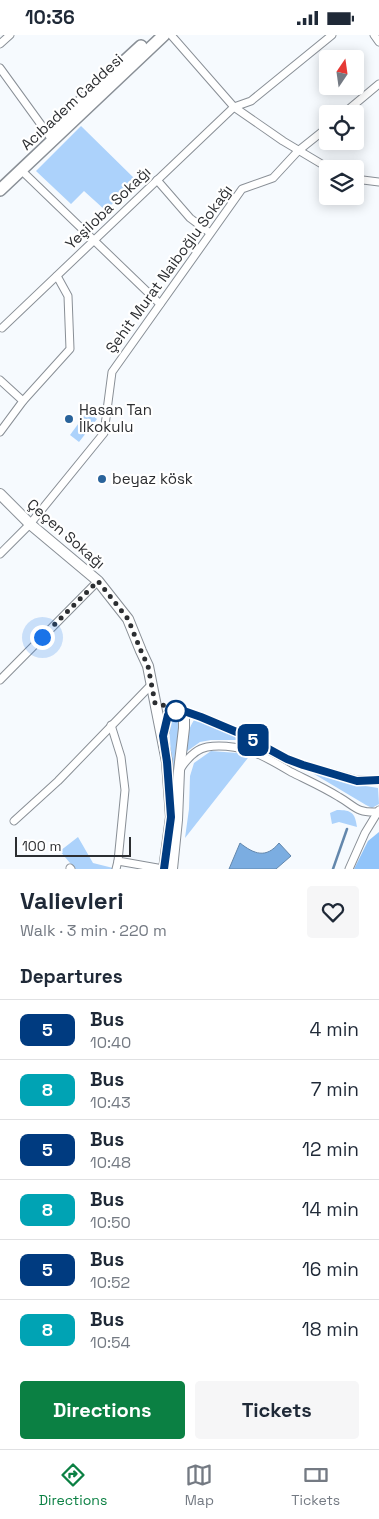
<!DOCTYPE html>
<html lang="en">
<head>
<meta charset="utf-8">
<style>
  :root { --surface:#fff; --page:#f6f6f7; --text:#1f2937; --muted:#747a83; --line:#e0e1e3; --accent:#0b8043 }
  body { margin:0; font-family:"Space Grotesk",sans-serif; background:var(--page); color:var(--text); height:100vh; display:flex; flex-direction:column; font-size:19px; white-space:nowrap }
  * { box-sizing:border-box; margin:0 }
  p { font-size:16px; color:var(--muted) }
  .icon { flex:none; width:28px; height:28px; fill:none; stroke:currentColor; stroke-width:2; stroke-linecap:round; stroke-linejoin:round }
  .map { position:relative; height:834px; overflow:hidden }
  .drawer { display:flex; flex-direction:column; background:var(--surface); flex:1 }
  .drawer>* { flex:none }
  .badge { padding:0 10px; border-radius:8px; font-size:18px; line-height:32px }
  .needle { width:32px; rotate:13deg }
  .fabs { position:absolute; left:319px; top:15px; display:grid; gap:10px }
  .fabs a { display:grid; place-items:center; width:45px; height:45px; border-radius:5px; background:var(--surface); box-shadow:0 2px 12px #0003; font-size:25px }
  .scale { position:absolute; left:15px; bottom:12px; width:116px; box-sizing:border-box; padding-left:5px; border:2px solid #2c2e31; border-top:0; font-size:14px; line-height:18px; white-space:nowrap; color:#2c2e31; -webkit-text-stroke:4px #fff; paint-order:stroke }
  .you { position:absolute; width:25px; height:25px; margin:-12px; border:4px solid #fff; border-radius:50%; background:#1a73e8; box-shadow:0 0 0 8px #1a73e833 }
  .map>.badge { position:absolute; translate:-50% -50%; box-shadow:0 0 0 2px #fff }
  h2 { padding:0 20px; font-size:19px; line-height:45px }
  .round { display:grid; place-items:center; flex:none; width:52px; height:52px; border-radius:5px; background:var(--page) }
  .head { display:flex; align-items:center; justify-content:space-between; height:85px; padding:0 20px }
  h1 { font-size:24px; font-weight:600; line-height:38px }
  .button { display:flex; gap:10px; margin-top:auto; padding:10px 20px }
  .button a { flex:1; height:58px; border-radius:5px; background:var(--accent); color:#fff; font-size:20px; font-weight:600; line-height:58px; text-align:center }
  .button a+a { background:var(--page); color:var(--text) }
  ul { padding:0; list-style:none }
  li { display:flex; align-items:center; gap:15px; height:60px; padding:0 20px; border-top:1px solid var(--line) }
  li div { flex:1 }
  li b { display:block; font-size:19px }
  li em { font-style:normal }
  li .badge { min-width:55px; font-weight:700; text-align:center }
  .status { display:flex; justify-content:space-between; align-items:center; height:35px; padding:0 25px; background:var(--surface); direction:ltr }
  .status svg { height:14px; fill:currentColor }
  .dock { display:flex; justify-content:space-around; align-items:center; height:70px; border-top:1px solid var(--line); background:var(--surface); font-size:14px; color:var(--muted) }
  .dock a { display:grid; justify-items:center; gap:2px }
  .dock .on { color:var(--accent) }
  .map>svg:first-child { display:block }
  .green { fill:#acd2fb }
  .forest { fill:#91c4fa }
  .water { fill:#7bade1; stroke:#6387ac }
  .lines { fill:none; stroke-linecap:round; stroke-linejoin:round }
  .stream { stroke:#6387ac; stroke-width:2.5 }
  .minor-casing { stroke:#898f96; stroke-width:9 }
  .secondary-casing { stroke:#898f96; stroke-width:12 }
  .primary-casing { stroke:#898f96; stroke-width:14 }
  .minor { stroke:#fff; stroke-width:7 }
  .secondary { stroke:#fff; stroke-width:10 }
  .primary { stroke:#fff; stroke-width:11 }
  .line-casing { stroke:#fff; stroke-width:11 }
  .line { stroke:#003b80; stroke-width:8 }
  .walk { stroke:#2c2e31; stroke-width:5; stroke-dasharray:0 9 }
  .poi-dot { fill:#29639b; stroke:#fff; stroke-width:2 }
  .stop-dot { fill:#fff; stroke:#003b80; stroke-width:2.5 }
  .labels { text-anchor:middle; stroke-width:4.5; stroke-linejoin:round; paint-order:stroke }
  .street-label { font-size:15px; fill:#2c2e31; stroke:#fff }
  .poi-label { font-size:15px; fill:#2c2e31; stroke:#fff; text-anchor:start }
</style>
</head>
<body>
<div class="status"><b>10:36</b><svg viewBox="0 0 49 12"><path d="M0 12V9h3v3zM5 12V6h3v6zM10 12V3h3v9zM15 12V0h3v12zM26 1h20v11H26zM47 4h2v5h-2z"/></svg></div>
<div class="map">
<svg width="379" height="834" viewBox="0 0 379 834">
  <rect width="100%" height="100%" fill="#f6fafe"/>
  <g class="green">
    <polygon points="81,91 138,147 105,175 84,156 71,169 36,136"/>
    <polygon points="87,377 97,384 79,407 70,400"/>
    <path d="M 196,682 L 236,700 L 238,705 L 211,705 L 200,707 L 186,717 C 186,704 188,693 196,682 Z"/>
    <polygon points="176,683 181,683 174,765 169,689 171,684"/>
    <polygon points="211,716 251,719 185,803 189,774 190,741 194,728"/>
    <polygon points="309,736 347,748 378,753 379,769 372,773 366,770"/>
    <path d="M 337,775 C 352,775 355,778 357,792 L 339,787 L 332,789 L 330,778 Z"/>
    <polygon points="78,802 93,828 113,833 112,834 75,834 60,816"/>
  </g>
  <polygon class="forest" points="379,797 379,834 354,834 368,806"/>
  <path class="water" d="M 240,808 C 254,819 266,824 279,808 L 291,821 L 276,834 L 229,834 Z"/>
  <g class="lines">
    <polyline class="stream" points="333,834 347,794"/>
    <defs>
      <g id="minor">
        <polyline points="171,0 234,72 283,106 330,134"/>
        <polyline points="374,0 379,7"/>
        <polyline points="0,9 10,0"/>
        <polyline points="0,33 50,102"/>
        <polyline points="343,79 379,49"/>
        <polyline points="21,135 160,269"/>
        <polyline points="355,144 379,147"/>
        <polyline points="157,145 190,183 210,198"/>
        <polyline points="2,293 234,72 251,66 332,0"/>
        <polyline points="0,345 23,366"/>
        <polyline points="0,397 23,366 70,314 68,261 57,241"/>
        <polyline points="0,519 30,489 104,398 112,337 242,154 273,143 298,116 328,92"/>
        <polyline points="0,645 98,546"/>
        <polyline points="181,675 201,682 239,698 287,724 303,730 357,745 379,745"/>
        <polyline points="111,690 121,722 125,755 118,826 163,834"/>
        <path d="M 181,733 C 187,724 196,714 207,712 C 223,709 246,713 260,720 C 271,725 281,731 291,737 C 307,745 323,752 339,762 C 355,771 356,778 377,777"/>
        <polyline points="14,786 58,746 152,649"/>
        <polyline points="70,833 71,834"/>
        <polyline points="116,834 118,826"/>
        <polyline points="349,834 365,798 379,775"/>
      </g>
      <g id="secondary">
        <polyline points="0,459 30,489 98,546 128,584 141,616 148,631 167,727 171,782 164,834"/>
        <path d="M 164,696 C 165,683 167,676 181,675"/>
        <polyline points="172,834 177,785 179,736 184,693 184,683 181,675"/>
      </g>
      <g id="primary">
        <polyline points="52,95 79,68 141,11"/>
        <polyline points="0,155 164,0"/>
      </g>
    </defs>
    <use href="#minor" class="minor-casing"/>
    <use href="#secondary" class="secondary-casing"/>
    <use href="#primary" class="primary-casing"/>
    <use href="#minor" class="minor"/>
    <use href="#secondary" class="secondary"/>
    <use href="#primary" class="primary"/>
  </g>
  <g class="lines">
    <defs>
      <polyline id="line" points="164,834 171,782 167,727 163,701 168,680 173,676 181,675 201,682 239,698 287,724 303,730 357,746 379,745"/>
    </defs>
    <use href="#line" class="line-casing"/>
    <use href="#line" class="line"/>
    <polyline class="walk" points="42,602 98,546 128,584 141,616 148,631 155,668 181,675 173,676 176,676"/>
  </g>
  <g class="poi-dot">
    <circle cx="69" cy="384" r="5"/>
    <circle cx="102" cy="444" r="5"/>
  </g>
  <circle class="stop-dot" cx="176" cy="676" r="10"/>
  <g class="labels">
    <g class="street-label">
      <text transform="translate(72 67) rotate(-43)" y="5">Acıbadem Caddesi</text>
      <text transform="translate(108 173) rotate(-44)" y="5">Yeşiloba Sokağı</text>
      <text transform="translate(169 234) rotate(-54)" y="5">Şehit Murat Naiboğlu Sokağı</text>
      <text transform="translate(66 499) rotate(41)" y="5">Çeçen Sokağı</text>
    </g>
    <g class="poi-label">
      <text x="79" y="380">Hasan Tan<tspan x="79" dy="17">İlkokulu</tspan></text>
      <text x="112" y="449">beyaz kösk</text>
    </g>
  </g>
</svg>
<div class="fabs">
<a><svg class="needle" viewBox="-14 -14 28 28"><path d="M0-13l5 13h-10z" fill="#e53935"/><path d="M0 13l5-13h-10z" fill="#747a83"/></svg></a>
<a><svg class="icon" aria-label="locate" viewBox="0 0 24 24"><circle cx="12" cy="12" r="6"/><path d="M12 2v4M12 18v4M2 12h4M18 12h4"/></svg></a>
<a><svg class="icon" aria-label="layers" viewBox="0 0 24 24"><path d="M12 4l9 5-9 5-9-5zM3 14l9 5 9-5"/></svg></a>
</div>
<div class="scale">100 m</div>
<div class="you" style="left:42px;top:602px"></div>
<b class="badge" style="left:253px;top:705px;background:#003b80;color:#fff">5</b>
</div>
<section class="drawer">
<div class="head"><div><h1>Valievleri</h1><p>Walk · 3 min · 220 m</p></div><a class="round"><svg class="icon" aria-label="heart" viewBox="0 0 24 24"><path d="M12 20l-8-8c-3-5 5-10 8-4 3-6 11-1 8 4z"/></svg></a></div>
<h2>Departures</h2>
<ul>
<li><span class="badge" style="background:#003b80;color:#fff">5</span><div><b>Bus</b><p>10:40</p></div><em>4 min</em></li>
<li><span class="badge" style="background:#00a3b4;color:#fff">8</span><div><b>Bus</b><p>10:43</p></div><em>7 min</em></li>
<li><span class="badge" style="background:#003b80;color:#fff">5</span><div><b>Bus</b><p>10:48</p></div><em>12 min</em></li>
<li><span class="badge" style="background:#00a3b4;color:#fff">8</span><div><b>Bus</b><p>10:50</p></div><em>14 min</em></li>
<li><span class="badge" style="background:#003b80;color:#fff">5</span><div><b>Bus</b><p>10:52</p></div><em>16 min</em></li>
<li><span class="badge" style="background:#00a3b4;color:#fff">8</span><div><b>Bus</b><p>10:54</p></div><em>18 min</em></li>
</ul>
<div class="button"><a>Directions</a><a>Tickets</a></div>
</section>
<nav class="dock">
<a class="on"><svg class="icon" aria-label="directions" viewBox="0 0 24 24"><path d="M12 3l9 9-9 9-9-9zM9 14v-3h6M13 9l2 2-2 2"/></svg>Directions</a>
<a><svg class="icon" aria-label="map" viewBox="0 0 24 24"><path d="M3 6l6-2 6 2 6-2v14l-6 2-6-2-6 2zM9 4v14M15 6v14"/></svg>Map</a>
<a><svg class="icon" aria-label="tickets" viewBox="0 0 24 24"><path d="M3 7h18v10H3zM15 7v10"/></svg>Tickets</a>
</nav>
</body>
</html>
